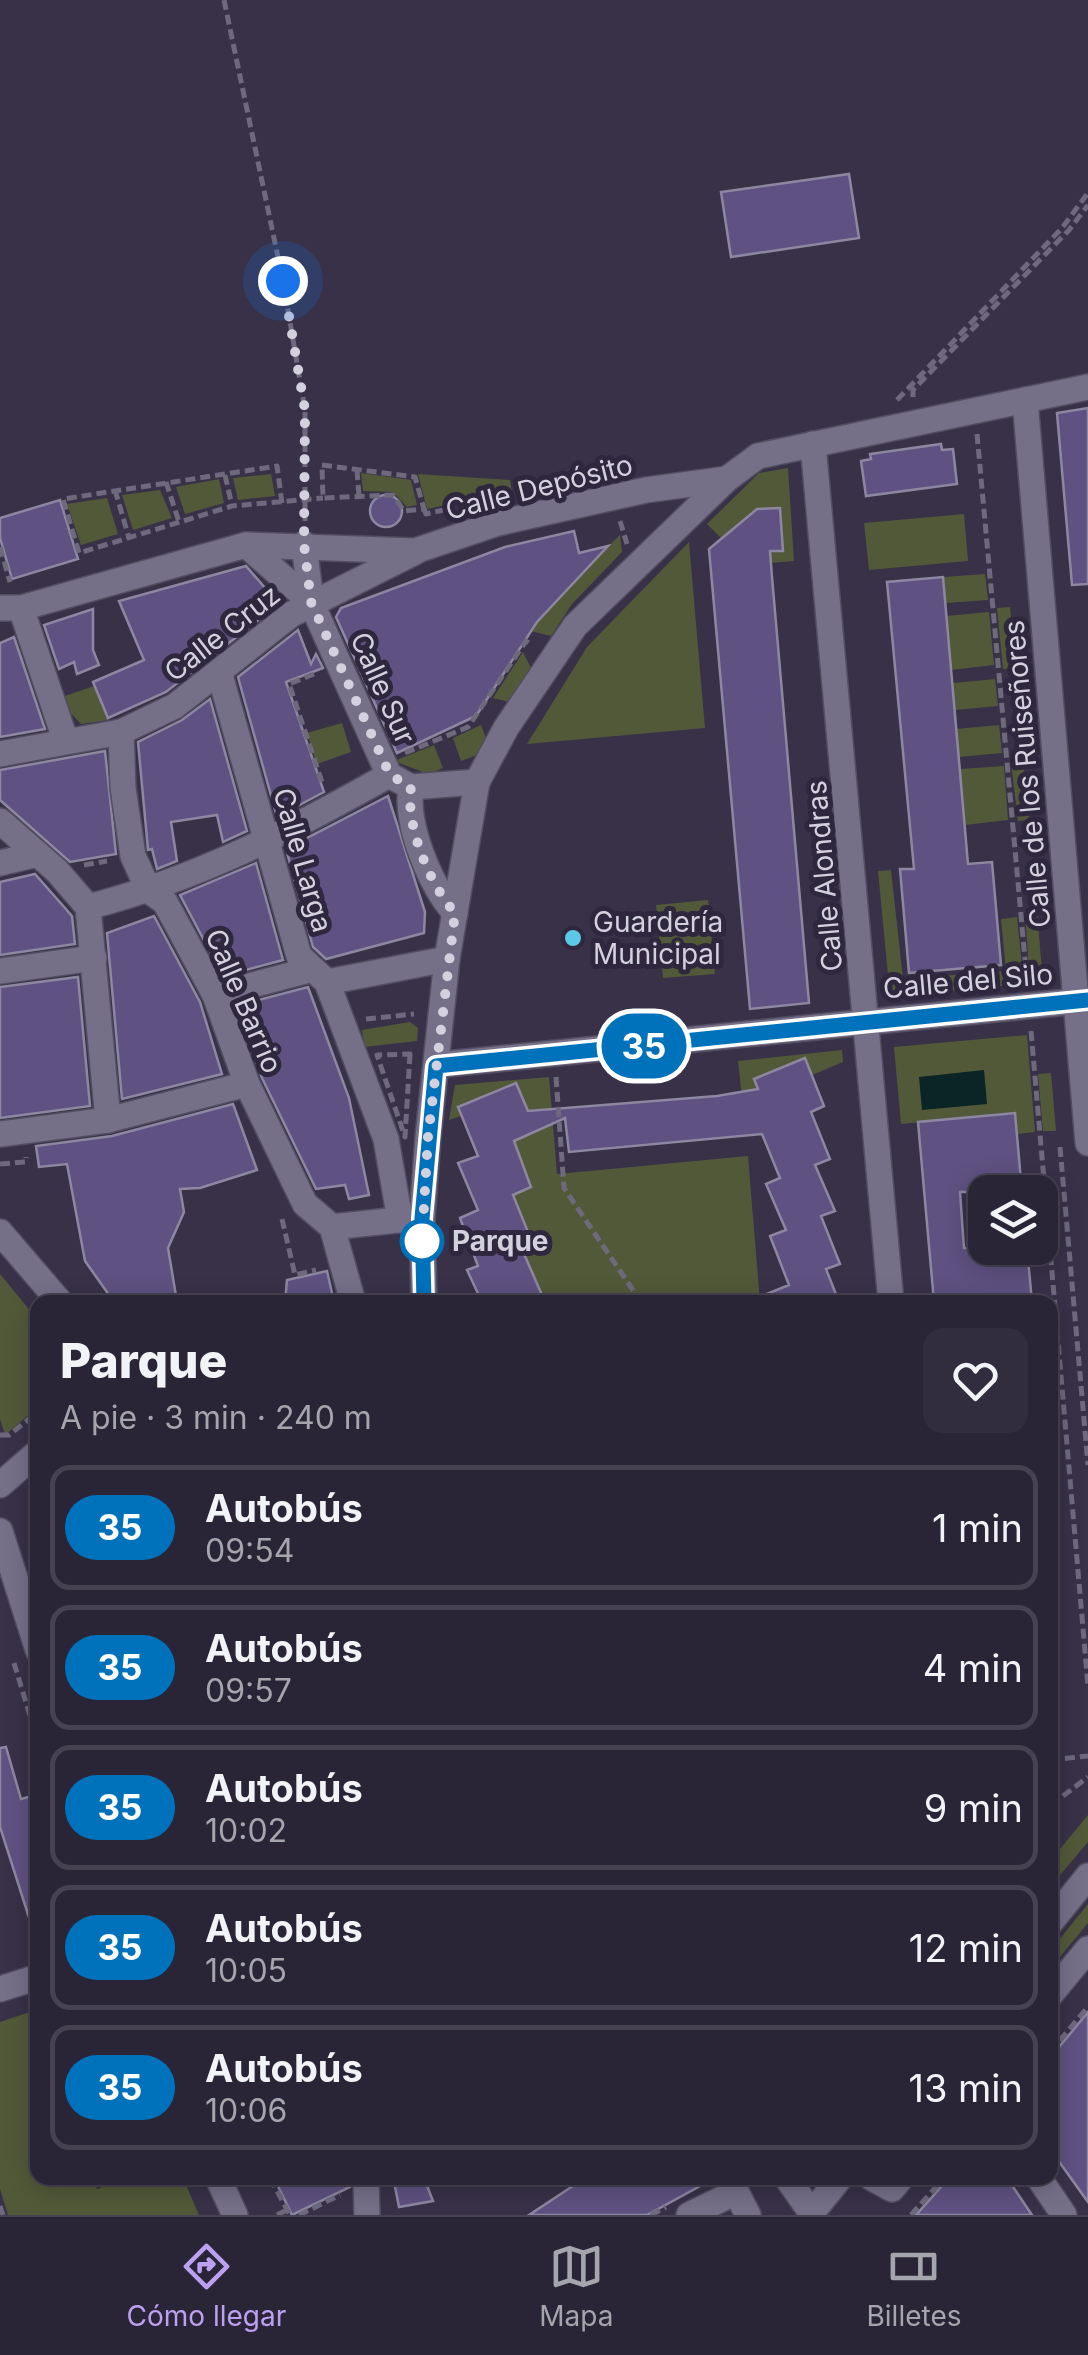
<!DOCTYPE html>
<html lang="es">
<head>
<meta charset="utf-8">
<style>
  :root { --surface:#2a2536; --page:#322d3e; --text:#f1f3f6; --muted:#a5a5ad; --line:#464251; --accent:#bca0f2 }
  body { margin:0; font-family:Inter,sans-serif; background:var(--page); color:var(--text); height:100vh; display:flex; flex-direction:column; font-size:38px; white-space:nowrap }
  * { box-sizing:border-box; margin:0 }
  p { font-size:32px; color:var(--muted) }
  .icon { flex:none; width:55px; height:55px; fill:none; stroke:currentColor; stroke-width:2; stroke-linecap:round; stroke-linejoin:round }
  .map { position:relative; flex:1; overflow:hidden }
  .drawer { position:absolute; left:30px; top:1295px; width:1028px; height:890px; display:flex; flex-direction:column; background:var(--surface); border-radius:20px; box-shadow:0 5px 25px #0003,0 0 0 2px var(--line) }
  .drawer>* { flex:none }
  .badge { padding:0 20px; border-radius:32px; font-size:35px; line-height:65px }
  .controls { position:absolute; left:968px; top:1175px; display:grid; gap:20px }
  .controls a { display:grid; place-items:center; width:90px; height:90px; border-radius:20px; background:var(--surface); box-shadow:0 5px 25px #0003,0 0 0 2px var(--line); font-size:50px }
  .you { position:absolute; width:50px; height:50px; margin:-25px; border:8px solid #fff; border-radius:50%; background:#1a73e8; box-shadow:0 0 0 15px #1a73e833 }
  .map>.badge { position:absolute; translate:-50% -50%; box-shadow:0 0 0 5px #fff }
  .round { display:grid; place-items:center; flex:none; width:105px; height:105px; border-radius:20px; background:var(--page) }
  .headline { display:flex; align-items:center; justify-content:space-between; height:170px; padding:0 30px }
  h1 { font-size:48px; font-weight:800; line-height:75px }
  ul { padding:0; list-style:none }
  li { display:flex; align-items:center; gap:30px; height:125px; margin:0 20px 15px; padding:0 10px; border:5px solid var(--line); border-radius:20px }
  li div { flex:1 }
  li b { display:block; font-size:38px }
  li em { font-style:normal }
  li .badge { min-width:110px; font-weight:700; text-align:center }
  .menu { display:flex; justify-content:space-around; align-items:center; height:140px; border-top:2px solid var(--line); background:var(--surface); font-size:28px; color:var(--muted) }
  .menu a { display:grid; justify-items:center; gap:5px }
  .menu .active { color:var(--accent) }
  .map>svg:first-child { display:block }
  .green { fill:#525938 }
  .water { fill:#0b2425 }
  .building { fill:#5f5181; stroke:#8e87a1; stroke-width:2.5 }
  .lines { fill:none; stroke-linecap:round; stroke-linejoin:round }
  .street-casing { stroke:#524d60; stroke-width:28 }
  .secondary-casing { stroke:#524d60; stroke-width:28 }
  .path { stroke:#6f697d; stroke-width:5; stroke-dasharray:10 5; stroke-linecap:butt }
  .street { stroke:#756f88; stroke-width:25 }
  .secondary { stroke:#756f88; stroke-width:25 }
  .line-casing { stroke:#fff; stroke-width:22 }
  .line { stroke:#0072bc; stroke-width:15 }
  .walk { stroke:#d4d1df; stroke-width:10; stroke-dasharray:0 18 }
  .poi-dot { fill:#5bc8e7; stroke:#2e273d; stroke-width:4 }
  .stop-dot { fill:#fff; stroke:#0072bc; stroke-width:5 }
  .labels { text-anchor:middle; stroke-width:10; stroke-linejoin:round; paint-order:stroke }
  .street-label { font-size:28px; fill:#d4d1df; stroke:#2e273d }
  .poi-label { font-size:28px; fill:#d4d1df; stroke:#2e273d; text-anchor:start }
  .stop-label { font-size:28px; font-weight:bold; fill:#d4d1df; stroke:#2e273d; text-anchor:start }
</style>
</head>
<body>
<div class="map">
<svg width="1088" height="2215" viewBox="0 0 1088 2215">
  <rect width="100%" height="100%" fill="#383148"/>
  <g class="green">
    <polygon points="788,468 794,561 771,563 770,551 783,550 779,508 722,539 707,524 759,473"/>
    <polygon points="361,473 411,480 417,505 407,507 393,492 363,491"/>
    <polygon points="271,474 275,496 238,500 233,478"/>
    <polygon points="418,474 510,480 512,491 427,509"/>
    <polygon points="219,479 224,503 185,514 176,487"/>
    <polygon points="160,490 172,518 133,530 122,495"/>
    <polygon points="107,498 118,534 81,545 67,504"/>
    <polygon points="964,514 968,561 869,570 864,523"/>
    <polygon points="620,535 622,552 572,604 551,636 531,631 562,591"/>
    <polygon points="689,542 705,728 527,744 587,647"/>
    <polygon points="985,574 988,600 946,603 943,577"/>
    <polygon points="1010,607 1016,668 1003,669 997,608"/>
    <polygon points="989,612 994,665 951,670 946,616"/>
    <polygon points="523,652 531,668 509,702 493,698"/>
    <polygon points="995,679 998,706 955,710 953,683"/>
    <polygon points="94,686 109,720 81,724 65,707 62,697"/>
    <polygon points="342,723 351,752 317,764 307,733"/>
    <polygon points="481,725 487,741 480,754 461,761 453,738"/>
    <polygon points="999,725 1002,753 959,757 956,729"/>
    <polygon points="434,745 443,768 428,774 394,761"/>
    <polygon points="1023,760 1029,820 1018,821 1011,762"/>
    <polygon points="1004,766 1008,820 965,825 960,769"/>
    <polygon points="891,870 903,979 1006,971 1001,919 1017,917 1024,984 890,996 878,871"/>
    <polygon points="708,900 715,974 663,978 656,905"/>
    <polygon points="1037,912 1043,983 1030,983 1025,913"/>
    <polygon points="410,1022 418,1028 417,1041 364,1047 362,1030"/>
    <polygon points="1027,1035 1035,1132 1017,1134 1015,1113 901,1124 894,1047"/>
    <polygon points="842,1050 843,1062 812,1075 804,1058 755,1078 764,1102 746,1135 738,1061"/>
    <polygon points="1051,1073 1056,1131 1043,1131 1038,1074"/>
    <polygon points="549,1077 557,1174 748,1156 760,1302 524,1302 541,1294 521,1247 532,1241 513,1195 531,1186 514,1141 458,1107 461,1116 449,1120 455,1085"/>
    <polygon points="0,1274 37,1319 37,1408 5,1435 0,1419"/>
    <polygon points="1088,1815 1088,1842 1050,1887 1050,1861"/>
    <polygon points="1088,1904 1088,1923 1050,1969 1050,1951"/>
    <polygon points="33,2011 38,2024 38,2178 92,2178 97,2189 126,2178 183,2178 199,2215 8,2215 0,2189 0,2022"/>
  </g>
  <polygon class="water" points="984,1070 987,1104 922,1110 919,1077"/>
  <g class="building">
    <polygon points="849,174 859,238 731,257 721,192"/>
    <polygon points="1088,408 1088,584 1072,585 1057,413"/>
    <polygon points="941,444 942,450 953,449 957,484 866,496 861,461 871,459 870,454"/>
    <circle cx="386" cy="511" r="16"/>
    <polygon points="60,500 78,559 12,579 0,538 0,518"/>
    <polygon points="780,508 783,551 770,551 772,577 809,1003 750,1009 709,549 757,509"/>
    <polygon points="574,531 579,553 608,546 537,622 476,716 397,753 336,617 341,608 505,547"/>
    <polygon points="246,566 279,604 166,692 108,718 93,682 144,660 119,601"/>
    <polygon points="943,577 968,864 992,862 1001,965 909,973 900,869 914,869 887,582"/>
    <polygon points="93,609 93,650 99,665 77,674 74,662 59,669 44,625"/>
    <polygon points="298,630 311,664 316,654 323,668 286,682 324,792 277,817 238,677"/>
    <polygon points="14,637 45,729 0,737 0,643"/>
    <polygon points="210,699 247,831 223,842 217,815 171,822 177,861 157,869 152,849 148,850 138,742 182,720"/>
    <polygon points="105,751 116,854 70,862 0,800 0,770"/>
    <polygon points="388,796 425,912 424,933 326,959 313,947 286,849"/>
    <polygon points="256,863 283,960 223,976 180,895"/>
    <polygon points="35,874 72,916 75,944 0,955 0,882"/>
    <polygon points="154,916 200,1002 222,1074 122,1099 107,933"/>
    <polygon points="78,977 90,1106 0,1118 0,987"/>
    <polygon points="308,987 349,1098 369,1195 349,1199 345,1185 316,1189 262,1078 236,1006"/>
    <polygon points="805,1058 824,1106 811,1112 830,1159 815,1165 835,1211 821,1216 840,1264 826,1269 839,1302 747,1302 789,1285 770,1236 786,1230 766,1184 780,1178 762,1134 569,1152 565,1118 514,1141 531,1187 513,1195 532,1242 521,1247 542,1295 524,1302 482,1302 467,1270 478,1266 460,1218 478,1210 458,1163 478,1156 458,1107 516,1083 528,1111 717,1096 758,1089 754,1079"/>
    <polygon points="233,1104 257,1170 200,1188 180,1189 184,1212 168,1248 177,1302 114,1302 85,1261 67,1164 39,1167 36,1146 112,1136"/>
    <polygon points="1015,1113 1022,1192 960,1192 964,1248 1027,1248 1032,1302 934,1302 918,1122"/>
    <polygon points="327,1271 334,1302 285,1302 287,1280"/>
    <polygon points="6,1747 21,1799 32,1796 38,1812 38,1930 33,1930 0,1827 0,1748"/>
    <polygon points="1088,2012 1088,2202 1050,2149 1050,2058"/>
    <polygon points="274,2178 350,2178 350,2187 292,2215"/>
    <polygon points="424,2178 433,2201 399,2207 394,2182"/>
    <polygon points="585,2178 713,2178 713,2179 647,2215 529,2215"/>
    <polygon points="949,2178 1007,2178 1032,2215 916,2215"/>
  </g>
  <g class="lines">
    <defs>
      <g id="street">
        <polyline points="1025,400 1088,1143"/>
        <polyline points="813,444 891,1302"/>
        <polyline points="304,544 311,602 389,775 411,787 477,782"/>
        <polyline points="246,545 311,602"/>
        <polyline points="0,608 21,608 246,545 415,551 498,523 646,490 727,479"/>
        <polyline points="21,608 65,739"/>
        <polyline points="220,675 299,956 327,982 386,1139 400,1220"/>
        <polyline points="121,732 123,788 133,856 149,891 165,902 215,995 247,1084 305,1204 332,1227 353,1302"/>
        <polyline points="0,754 121,732 175,706 292,614 415,552"/>
        <path d="M 411,787 C 405,825 430,885 455,913"/>
        <polyline points="0,821 57,871 88,907 108,1120"/>
        <polyline points="0,863 38,854"/>
        <path d="M 88,907 C 197,879 292,830 389,775"/>
        <polyline points="0,971 94,958"/>
        <polyline points="327,982 447,959"/>
        <polyline points="215,995 313,969"/>
        <polyline points="436,1065 1088,1000"/>
        <polyline points="0,1134 108,1120 247,1084"/>
        <polyline points="332,1227 416,1218"/>
        <polyline points="0,1232 60,1302"/>
        <polyline points="424,1302 422,1218 428,1137 447,959 477,782 506,728 575,626 727,479 758,456 1088,387"/>
        <polyline points="0,1485 38,1452"/>
        <polyline points="0,1989 38,1977"/>
        <polyline points="1050,1995 1088,1949"/>
        <polyline points="366,2178 367,2215"/>
        <polyline points="729,2178 748,2215"/>
        <polyline points="787,2178 813,2215"/>
        <polyline points="872,2178 892,2189 901,2178"/>
        <polyline points="1039,2178 1064,2215"/>
        <polyline points="689,2215 736,2192"/>
      </g>
      <g id="secondary">
        <polyline points="0,1531 38,1650"/>
        <polyline points="1050,1923 1088,1876"/>
        <polyline points="218,2178 235,2215"/>
        <polyline points="810,2215 840,2178"/>
      </g>
    </defs>
    <use href="#street" class="street-casing"/>
    <use href="#secondary" class="secondary-casing"/>
    <g class="path">
      <polyline points="224,0 283,281 305,410 305,521"/>
      <polyline points="913,397 913,390 1069,230 1088,205"/>
      <polyline points="897,400 1062,228 1088,193"/>
      <polyline points="977,434 1027,981"/>
      <polygon points="322,465 415,477 424,509 404,511 393,495 323,498"/>
      <polyline points="357,470 359,497"/>
      <polyline points="225,475 232,506"/>
      <polyline points="166,482 179,522"/>
      <polyline points="115,490 129,538"/>
      <polyline points="282,503 277,466 63,499 79,553 232,506 323,498"/>
      <polyline points="424,509 426,514 452,508"/>
      <polyline points="620,521 627,544"/>
      <polyline points="0,547 10,582"/>
      <polyline points="314,674 289,684 323,785"/>
      <polyline points="405,753 468,727 526,641 532,645"/>
      <polyline points="84,865 107,861"/>
      <polyline points="366,1019 414,1014"/>
      <polyline points="1031,1031 1088,1686"/>
      <polygon points="410,1054 405,1137 377,1055"/>
      <polyline points="556,1077 564,1188 641,1302"/>
      <polyline points="1060,1147 1088,1465"/>
      <polyline points="0,1164 26,1162 26,1157"/>
      <polyline points="282,1219 295,1275 316,1270"/>
      <polyline points="0,1435 9,1435 38,1412"/>
      <polyline points="14,1663 38,1742"/>
      <polyline points="1050,1760 1088,1756"/>
      <polyline points="1050,1804 1057,1823 1050,1846"/>
      <polyline points="1051,1805 1088,1777"/>
      <polyline points="1050,2052 1088,2007"/>
      <polyline points="270,2178 290,2215"/>
      <polyline points="0,2206 3,2215"/>
      <polyline points="277,2215 287,2210"/>
      <polyline points="299,2215 340,2195"/>
      <polyline points="651,2215 666,2207"/>
      <polyline points="911,2215 944,2178"/>
    </g>
    <use href="#street" class="street"/>
    <use href="#secondary" class="secondary"/>
  </g>
  <g class="lines">
    <defs>
      <polyline id="line" points="424,1302 422,1218 436,1066 1088,1000"/>
    </defs>
    <use href="#line" class="line-casing"/>
    <use href="#line" class="line"/>
    <path class="walk" d="M 283,281 L 305,410 L 304,544 L 311,602 L 390,775 L 411,787 C 405,825 430,885 455,913 L 428,1137 L 422,1241"/>
  </g>
  <circle class="poi-dot" cx="573" cy="938" r="10"/>
  <circle class="stop-dot" cx="422" cy="1241" r="20"/>
  <g class="labels">
    <g class="street-label">
      <text transform="translate(539 487) rotate(-14)" y="10">Calle Depósito</text>
      <text transform="translate(222 633) rotate(-38)" y="10">Calle Cruz</text>
      <text transform="translate(383 688) rotate(66)" y="10">Calle Sur</text>
      <text transform="translate(1027 774) rotate(-95)" y="10">Calle de los Ruiseñores</text>
      <text transform="translate(303 860) rotate(74)" y="10">Calle Larga</text>
      <text transform="translate(824 876) rotate(-95)" y="10">Calle Alondras</text>
      <text transform="translate(968 981) rotate(-5)" y="10">Calle del Silo</text>
      <text transform="translate(244 1001) rotate(67)" y="10">Calle Barrio</text>
    </g>
    <g class="poi-label">
      <text x="593" y="932">Guardería<tspan x="593" dy="32">Municipal</tspan></text>
    </g>
    <g class="stop-label">
      <text x="452" y="1251">Parque</text>
    </g>
  </g>
</svg>
<div class="controls">
<a><svg class="icon" aria-label="layers" viewBox="0 0 24 24"><path d="M12 4l9 5-9 5-9-5zM3 14l9 5 9-5"/></svg></a>
</div>
<div class="you" style="left:283px;top:281px"></div>
<b class="badge" style="left:644px;top:1046px;background:#0072bc;color:#fff">35</b>
<section class="drawer">
<div class="headline"><div><h1>Parque</h1><p>A pie · 3 min · 240 m</p></div><a class="round"><svg class="icon" aria-label="heart" viewBox="0 0 24 24"><path d="M12 20l-8-8c-3-5 5-10 8-4 3-6 11-1 8 4z"/></svg></a></div>
<ul>
<li><span class="badge" style="background:#0072bc;color:#fff">35</span><div><b>Autobús</b><p>09:54</p></div><em>1 min</em></li>
<li><span class="badge" style="background:#0072bc;color:#fff">35</span><div><b>Autobús</b><p>09:57</p></div><em>4 min</em></li>
<li><span class="badge" style="background:#0072bc;color:#fff">35</span><div><b>Autobús</b><p>10:02</p></div><em>9 min</em></li>
<li><span class="badge" style="background:#0072bc;color:#fff">35</span><div><b>Autobús</b><p>10:05</p></div><em>12 min</em></li>
<li><span class="badge" style="background:#0072bc;color:#fff">35</span><div><b>Autobús</b><p>10:06</p></div><em>13 min</em></li>
</ul>
</section>
</div>
<nav class="menu">
<a class="active"><svg class="icon" aria-label="directions" viewBox="0 0 24 24"><path d="M12 3l9 9-9 9-9-9zM9 14v-3h6M13 9l2 2-2 2"/></svg>Cómo llegar</a>
<a><svg class="icon" aria-label="map" viewBox="0 0 24 24"><path d="M3 6l6-2 6 2 6-2v14l-6 2-6-2-6 2zM9 4v14M15 6v14"/></svg>Mapa</a>
<a><svg class="icon" aria-label="tickets" viewBox="0 0 24 24"><path d="M3 7h18v10H3zM15 7v10"/></svg>Billetes</a>
</nav>
</body>
</html>
